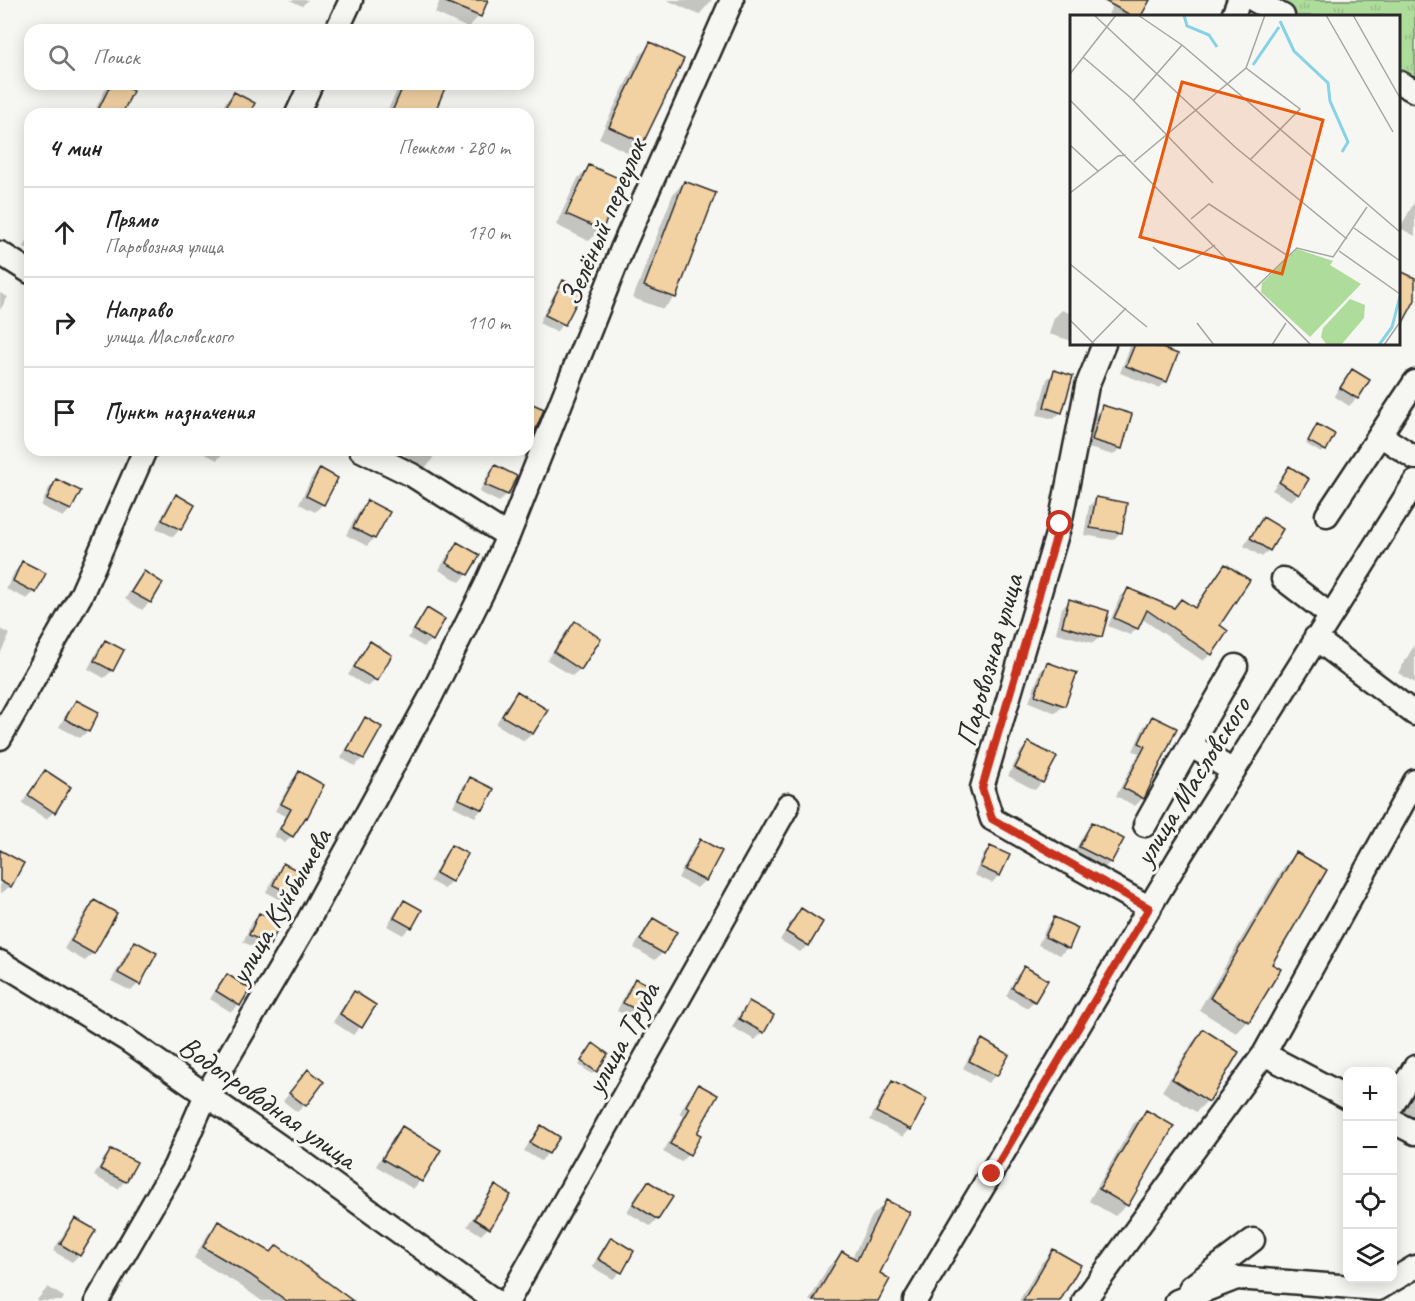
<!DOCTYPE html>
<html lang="ru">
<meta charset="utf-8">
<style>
:root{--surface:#fff;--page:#f2f2f2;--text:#222;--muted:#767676;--line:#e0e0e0}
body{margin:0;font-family:Caveat,sans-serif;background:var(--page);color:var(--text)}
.controls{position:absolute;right:18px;bottom:18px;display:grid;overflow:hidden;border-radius:12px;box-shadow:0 3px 15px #0003}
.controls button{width:54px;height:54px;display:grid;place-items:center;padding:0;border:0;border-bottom:2px solid var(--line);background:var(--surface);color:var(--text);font:30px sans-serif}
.stop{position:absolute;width:18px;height:18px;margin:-14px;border:4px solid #c8321e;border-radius:50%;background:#fff}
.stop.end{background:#c8321e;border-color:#fff;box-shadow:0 2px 6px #0008}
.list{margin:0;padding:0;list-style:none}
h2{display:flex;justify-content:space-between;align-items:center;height:78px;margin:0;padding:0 24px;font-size:26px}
h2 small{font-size:20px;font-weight:400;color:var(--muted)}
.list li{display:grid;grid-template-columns:39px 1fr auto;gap:18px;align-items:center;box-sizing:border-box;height:90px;padding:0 24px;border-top:2px solid var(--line)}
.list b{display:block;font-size:22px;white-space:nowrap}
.list p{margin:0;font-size:20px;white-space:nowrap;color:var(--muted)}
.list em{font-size:20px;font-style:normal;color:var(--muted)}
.icon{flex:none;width:33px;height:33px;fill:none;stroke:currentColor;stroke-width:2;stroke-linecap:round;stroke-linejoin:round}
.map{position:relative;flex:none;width:1415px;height:1301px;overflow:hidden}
.search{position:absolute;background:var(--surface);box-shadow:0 3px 15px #0003;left:24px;top:24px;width:510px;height:66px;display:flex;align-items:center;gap:15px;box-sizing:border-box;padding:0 21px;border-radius:18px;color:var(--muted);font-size:22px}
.panel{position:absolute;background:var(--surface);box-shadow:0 3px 15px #0003;left:24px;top:108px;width:510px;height:348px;border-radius:18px}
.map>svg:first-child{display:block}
.park{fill:url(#park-tufts);stroke:#6c8463;stroke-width:1.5}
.shadow{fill:#0003}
.building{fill:#f2d1a3;stroke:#2b2b2b;stroke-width:1.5}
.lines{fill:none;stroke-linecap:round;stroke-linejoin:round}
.minor-casing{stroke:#2b2b2b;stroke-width:27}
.minor{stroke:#f6f6f2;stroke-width:22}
.route{stroke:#c8321e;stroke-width:8}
.labels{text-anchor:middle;stroke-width:6;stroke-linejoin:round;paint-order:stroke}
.street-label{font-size:30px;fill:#2b2b2b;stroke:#f6f6f2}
.inset-river{fill:none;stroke:#86d2e6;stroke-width:3}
.inset-road{fill:none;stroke:#a5a5a2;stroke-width:1.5}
.view{fill:#e8590c;fill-opacity:0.15;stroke:#e8590c;stroke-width:3}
.inset-edge{fill:none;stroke:#2b2b2b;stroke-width:3}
</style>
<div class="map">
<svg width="1415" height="1301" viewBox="0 0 1415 1301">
<defs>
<pattern id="park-tufts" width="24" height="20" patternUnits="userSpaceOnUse" patternTransform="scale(1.5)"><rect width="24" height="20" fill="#aedc9b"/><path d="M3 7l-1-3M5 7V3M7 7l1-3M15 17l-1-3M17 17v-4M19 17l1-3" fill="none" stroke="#96bd86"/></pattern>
</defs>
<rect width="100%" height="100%" fill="#f6f6f2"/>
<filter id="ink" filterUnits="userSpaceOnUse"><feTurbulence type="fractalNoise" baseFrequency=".0167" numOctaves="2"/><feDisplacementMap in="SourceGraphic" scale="12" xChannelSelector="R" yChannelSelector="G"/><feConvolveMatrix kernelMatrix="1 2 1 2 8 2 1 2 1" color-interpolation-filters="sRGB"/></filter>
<g filter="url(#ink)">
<path class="park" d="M1267,0H1415V83L1399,74L1398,16H1296Z"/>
<path class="shadow" d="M290,0H308L302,6Z
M440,0H486L479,16L468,28L435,13Z
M667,0H712L699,15Z
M1116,0H1148L1139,16H1112L1108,14Z
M269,23L284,30H262Z
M651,44L641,142L630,154L599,138L639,56Z
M111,84H116L120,114H109L96,108L105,90Z
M400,84H431L432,114H386Z
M234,94L247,114H220L226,101Z
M590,167L601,229L589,241L556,225L578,178Z
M684,182L714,194L674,298L663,309L633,298L673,194Z
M1415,201V236L1400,228Z
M30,235V250L24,247Z
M563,282L581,291L563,324L556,332L539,323L556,290Z
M0,293L8,297L0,310Z
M1062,310L1072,314V341L1049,334L1054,318Z
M1133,344H1147L1176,355L1166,381L1159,388L1120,373L1130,347Z
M1352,371L1357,398L1349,406L1334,396L1345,378Z
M1055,372L1061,412L1054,419L1037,415L1047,379Z
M1103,407L1121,448L1113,455L1085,447L1095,414Z
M1314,429L1325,450L1321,453L1306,444Z
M197,450H226L217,460Z
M407,450H436L431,462L423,469L403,461Z
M495,467L515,476L506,495L499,502L479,492L488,474Z
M1289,468L1298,494L1291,501L1272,490Z
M320,470L323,504L315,512L299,504L312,477Z
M57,481L70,510L63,517L41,506L49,488Z
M176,496L180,529L173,537L156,528L169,503Z
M1097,498L1120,533L1113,540L1084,535L1089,506Z
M367,502L374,538L367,546L346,535L360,509Z
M1263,519L1269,550L1262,557L1244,546L1256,526Z
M457,544L467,574L460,582L439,570L450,551Z
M23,563L34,592L27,599L6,589L15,571Z
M1225,565L1218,626L1211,654L1203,661L1141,618L1137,628L1130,635L1108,626L1120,597L1128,590L1173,609H1194L1218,573Z
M144,573L161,583L150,602L142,610L125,599L137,580Z
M1070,601L1101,636L1093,643L1056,633L1062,608Z
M427,610L431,640L424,647L408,638L420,618Z
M575,623L580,669L572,676L547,660L567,630Z
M0,629L10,634L0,654Z
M106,642L122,651L112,671L104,678L88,669L98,649Z
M370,643L375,680L368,687L348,675L363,651Z
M1415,644V683L1398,673Z
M1047,664L1063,705L1056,713L1029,702L1040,672Z
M518,693L546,711L532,734L524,741L496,724L510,700Z
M76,702L88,731L80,738L59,727L69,709Z
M1152,718L1143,798L1135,806L1116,796L1139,753L1133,751L1144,726Z
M365,719L380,727L363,758L355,766L341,758L358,727Z
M1028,744L1042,782L1035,790L1008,776L1021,751Z
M45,772L54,812L46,819L22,803L38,779Z
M299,773L292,836L285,843L274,836L286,816L275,811L292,780Z
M470,779L482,809L475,817L453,806L463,786Z
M1092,824L1110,862L1103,870L1073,854L1085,832Z
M700,841L705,880L697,888L678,878L693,848Z
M451,847V881L444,889L430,881L444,855Z
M990,848L999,875L992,883L974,875L983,855Z
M0,852L9,886L2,893L0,892Z
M1296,854L1270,964L1279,970L1247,1021L1236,1033L1199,1010L1285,865Z
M283,865L292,894L285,902L266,892L276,873Z
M94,902L115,914L92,954L85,961L64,949L87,909Z
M404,902L420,911L410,927L403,935L387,926L397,909Z
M801,910L808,945L800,952L780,940L794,917Z
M260,915L269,944L262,951L243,942L252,922Z
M1054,919L1067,948L1060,955L1038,945L1047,926Z
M653,920L662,953L655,960L634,948L646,927Z
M135,943L138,984L131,991L111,981L128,950Z
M1025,968L1034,1001L1027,1008L1006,996L1017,975Z
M227,976L239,1005L231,1012L210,999L219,984Z
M635,980L640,1011L632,1018L617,1011L628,988Z
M355,993L374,1006L360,1027L353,1035L333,1022L347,1000Z
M749,1003L772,1016L763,1032L755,1040L732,1027L742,1010Z
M1203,1031L1207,1101L1196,1112L1162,1091L1192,1043Z
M982,1041L996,1075L988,1083L963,1068L974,1048Z
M590,1049L595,1071L592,1074L579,1065Z
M308,1071L305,1105L297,1112L283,1101Z
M892,1083L910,1129L903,1137L870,1120L885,1090Z
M698,1086L695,1133L699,1135L688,1154L681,1162L663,1152L684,1116L679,1114L691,1093Z
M1415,1092V1134L1396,1123Z
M1146,1112L1127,1205L1115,1216L1089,1201L1134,1123Z
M541,1127L548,1153L541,1161L524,1151L534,1135Z
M402,1128L439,1151L420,1181L413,1189L376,1166L394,1136Z
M111,1151L125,1181L118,1189L94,1176L104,1158Z
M648,1183L657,1219L650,1226L627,1212L640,1190Z
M495,1186L488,1228L481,1235L467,1226L488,1194Z
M886,1202L876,1301H809L828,1267L842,1253L852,1258L872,1216Z
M75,1220L79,1255L72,1262L53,1251L68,1227Z
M218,1223L351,1301H262L238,1284L194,1258L208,1234Z
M611,1239L620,1272L613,1279L592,1267L604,1246Z
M1053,1251L1058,1301H1019L1042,1262Z
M48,1287L64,1297L62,1301H36Z"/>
<path class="building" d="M441,0H488L481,17Z
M1103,0H1150L1141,16H1132Z
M650,42L684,59L643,143L609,127Z
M111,84H120L133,91L122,114H96Z
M404,84H435L445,88L434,114H391Z
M234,92L255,103L249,114H222Z
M589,165L625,181L602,230L566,214Z
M684,181L716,193L676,298L644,286Z
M1398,270L1415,278V300L1398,332Z
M563,280L583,290L565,325L545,315Z
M1135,344H1151L1178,354L1167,382L1126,366Z
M1352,369L1370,380L1358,399L1340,388Z
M1054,370L1073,376L1062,413L1044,407Z
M528,402L544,409L528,449Z
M1102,405L1132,414L1122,449L1092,440Z
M1317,424L1335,434L1326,451L1308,441Z
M495,465L517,476L508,495L485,485Z
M1289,466L1309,479L1299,495L1279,482Z
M320,468L338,478L324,505L306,496Z
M56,479L81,491L71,510L47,499Z
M176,494L195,505L181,530L162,520Z
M1096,497L1127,503L1122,533L1090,528Z
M367,500L390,512L375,539L353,528Z
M1263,517L1283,529L1270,551L1250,538Z
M457,542L480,555L468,575L446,563Z
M22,561L46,573L36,593L13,581Z
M1225,564L1250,580L1220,625L1228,631L1212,655L1147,610L1138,629L1114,618L1128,588L1174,608L1181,599L1195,608Z
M144,571L163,583L151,603L131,592Z
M1069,599L1109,611L1102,637L1062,626Z
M427,608L445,619L433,641L414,630Z
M575,621L601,639L581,670L554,652Z
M105,640L124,650L113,671L94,661Z
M370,641L392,655L377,681L354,667Z
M1047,662L1077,673L1065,706L1035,695Z
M517,691L548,710L533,734L502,716Z
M76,700L99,712L89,732L65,719Z
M1152,716L1177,728L1144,799L1123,788L1145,746L1139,743Z
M365,717L382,727L364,759L347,750Z
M1028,742L1057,757L1043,783L1015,768Z
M45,770L71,787L55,813L28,795Z
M299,771L324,785L307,818L306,817L293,837L280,829L291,809L281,804Z
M470,777L494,789L483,810L459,799Z
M1092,822L1124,839L1111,863L1079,847Z
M700,839L722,851L706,881L684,870Z
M451,845L468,854L452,882L436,873Z
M990,846L1010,855L1000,876L980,867Z
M0,850L24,863L11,887L0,881Z
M1296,852L1327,870L1272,964L1281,969L1249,1022L1210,998Z
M283,863L304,874L293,895L273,885Z
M94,900L117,913L94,954L71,941Z
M404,900L422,910L412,928L394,918Z
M801,908L823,922L809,946L786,932Z
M259,913L281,923L270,945L249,935Z
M1054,917L1078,928L1069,949L1045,937Z
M653,918L677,932L664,954L640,940Z
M135,941L157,953L140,985L118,973Z
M1024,966L1048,980L1035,1002L1012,988Z
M227,974L250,989L240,1006L216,991Z
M635,978L653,987L641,1012L623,1003Z
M354,991L376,1005L362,1028L340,1014Z
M749,1001L774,1015L764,1033L739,1019Z
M1203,1029L1239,1052L1209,1102L1172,1079Z
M982,1039L1009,1055L997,1076L969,1061Z
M593,1043L608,1054L597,1072L581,1061Z
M308,1069L324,1082L306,1106L289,1093Z
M892,1081L927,1099L911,1130L876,1112Z
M698,1084L718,1095L697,1133L701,1135L690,1155L670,1144L690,1108L686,1106Z
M1146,1110L1174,1126L1128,1206L1099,1189Z
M541,1125L560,1137L549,1154L530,1143Z
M402,1126L441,1150L422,1182L382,1159Z
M111,1149L137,1162L126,1182L100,1169Z
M648,1181L673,1197L658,1220L633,1204Z
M495,1185L511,1195L490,1229L474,1219Z
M886,1200L910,1212L880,1273L890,1279L878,1301H813L842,1251L857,1260Z
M75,1218L96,1230L80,1256L60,1244Z
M218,1221L271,1252L277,1245L353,1301H287L249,1274L203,1247Z
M611,1237L634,1251L622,1273L598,1259Z
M1053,1249L1081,1265L1060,1301H1023Z"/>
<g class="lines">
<g class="minor-casing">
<path id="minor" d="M1254,0L1283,16
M1233,16L1239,0
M337,30L351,0
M1398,82L1415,91
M297,114L311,84
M0,253L30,272
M1104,344L1087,386L1060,524L982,788L992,819L1150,908
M1380,435L1415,458
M361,450L412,475L508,536
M1327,515L1415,382
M1283,579L1330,615
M1315,638L1415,714
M0,738L82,593L145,450
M1233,771L1190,745L1236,666
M1145,825L1190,745
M0,962L127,1040L291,1154L495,1301
M1348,1098L1264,1054L1415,781
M1392,1106L1415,1067
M1392,1121L1415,1133
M1191,1287L1253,1240
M97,1301L175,1166L206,1095L308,921L430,698L485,587L508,536L622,249L732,0
M508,1301L788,805
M915,1301L1180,856L1415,482
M1084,1301L1264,1054
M1177,1301L1237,1278L1378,1289L1415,1267"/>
</g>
<use href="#minor" class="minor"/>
</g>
</g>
<g class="lines" filter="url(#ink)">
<path class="route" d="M992,1174L1149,908L992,819L982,788L1060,524"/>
</g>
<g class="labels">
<g class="street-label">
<text transform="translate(603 222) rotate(-67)" y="10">Зелёный переулок</text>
<text transform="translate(989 660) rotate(-74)" y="10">Паровозная улица</text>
<text transform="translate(1192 781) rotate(-58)" y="10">улица Масловского</text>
<text transform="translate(280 906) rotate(-60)" y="10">улица Куйбышева</text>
<text transform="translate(622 1038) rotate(-61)" y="10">улица Труда</text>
<text transform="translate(268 1102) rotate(35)" y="10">Водопроводная улица</text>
</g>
</g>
<g transform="translate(1070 15)">
<rect width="330" height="330" fill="#f6f6f2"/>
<path d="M280,284L295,290L294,303L271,330H257L251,322L253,313Z" fill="#aedc9b"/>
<path d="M227,234L263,246L260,250L291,269L240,322L191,277L192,268Z" fill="#aedc9b"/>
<path class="inset-river" d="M114,0L117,11L139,20L147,32M210,6L224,36L258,68L260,86L278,127L272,137M183,50L209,12M309,330L322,312L330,281"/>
<path class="inset-road" d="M24,0L165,132L277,224M68,0L112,30L330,217M256,0L323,117M283,0L330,83M13,42L61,83L143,168M176,53L230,94L180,145M0,59L46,0M0,85L241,330M63,86L112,30M0,130L28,156M64,147L176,53L195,0M0,178L48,141L56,140M121,204L139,189L218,241M284,213L330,246M83,232L109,254L145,230M269,236L330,279M0,249L77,312M185,273L227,233L263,242L297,192M0,305L25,330M127,308L144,330M20,330L56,293M202,330L216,308M314,330L330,307"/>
<path class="view" d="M112,67L253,105L212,259L70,222Z"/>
<rect width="330" height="330" class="inset-edge"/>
</g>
</svg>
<div class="controls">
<button>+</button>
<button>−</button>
<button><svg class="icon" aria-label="locate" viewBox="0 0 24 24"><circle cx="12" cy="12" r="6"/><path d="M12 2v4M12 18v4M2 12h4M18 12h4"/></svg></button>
<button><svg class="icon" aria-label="layers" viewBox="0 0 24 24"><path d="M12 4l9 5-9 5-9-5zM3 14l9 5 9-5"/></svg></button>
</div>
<div class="stop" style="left:1060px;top:524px"></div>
<div class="stop end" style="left:992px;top:1174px"></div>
<div class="search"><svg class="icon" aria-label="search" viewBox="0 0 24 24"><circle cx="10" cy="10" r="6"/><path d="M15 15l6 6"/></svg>Поиск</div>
<section class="panel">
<h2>4 мин<small>Пешком · 280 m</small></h2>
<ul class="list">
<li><svg class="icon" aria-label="ahead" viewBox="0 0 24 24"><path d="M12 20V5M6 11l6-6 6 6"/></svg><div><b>Прямо</b><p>Паровозная улица</p></div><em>170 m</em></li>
<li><svg class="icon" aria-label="right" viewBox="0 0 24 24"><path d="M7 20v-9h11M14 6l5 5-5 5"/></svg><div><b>Направо</b><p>улица Масловского</p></div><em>110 m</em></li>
<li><svg class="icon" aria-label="arrive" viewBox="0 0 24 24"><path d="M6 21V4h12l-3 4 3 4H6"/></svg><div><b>Пункт назначения</b></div></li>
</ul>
</section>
</div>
